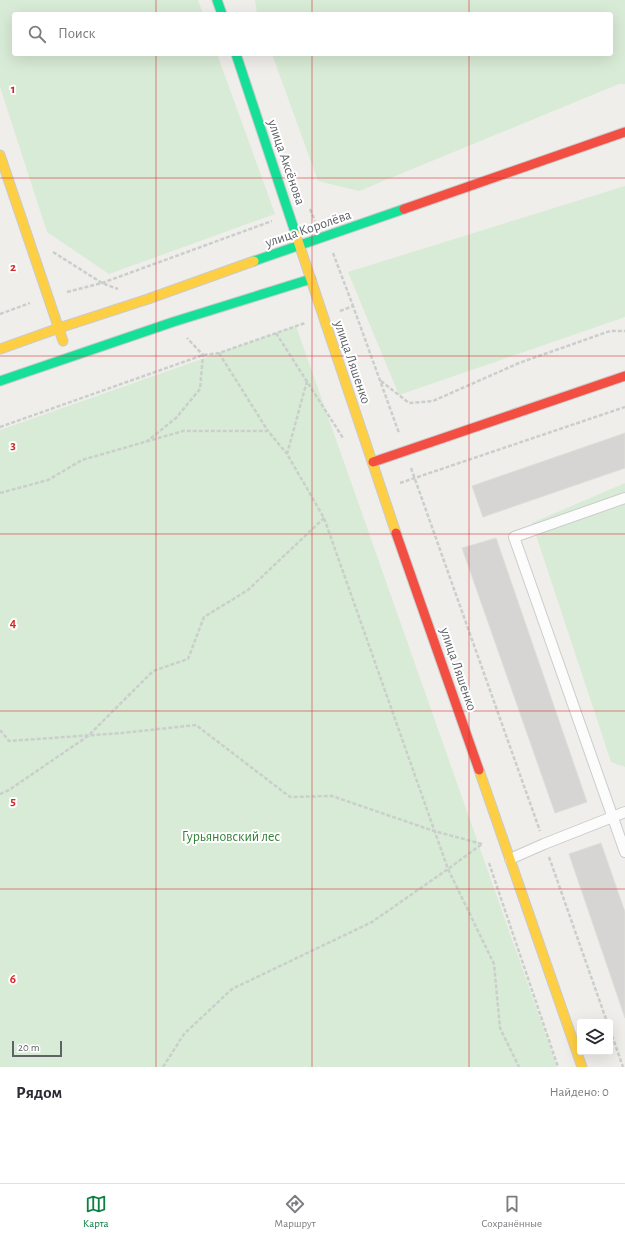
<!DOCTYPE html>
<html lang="ru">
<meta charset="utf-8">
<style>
:root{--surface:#fff;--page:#f7f7f7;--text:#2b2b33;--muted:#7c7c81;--line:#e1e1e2;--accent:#0b8043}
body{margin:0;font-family:"Alegreya Sans",sans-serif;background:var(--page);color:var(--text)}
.controls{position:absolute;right:12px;bottom:12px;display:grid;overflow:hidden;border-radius:4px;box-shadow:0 4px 16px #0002}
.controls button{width:36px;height:36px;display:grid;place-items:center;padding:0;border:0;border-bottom:1px solid var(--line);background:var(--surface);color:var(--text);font:20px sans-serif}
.scale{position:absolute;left:12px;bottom:10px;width:50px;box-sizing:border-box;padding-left:4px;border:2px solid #5f6368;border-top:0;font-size:11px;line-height:14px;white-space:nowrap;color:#5f6368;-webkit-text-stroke:3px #fff;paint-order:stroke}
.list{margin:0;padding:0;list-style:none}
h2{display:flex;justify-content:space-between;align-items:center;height:52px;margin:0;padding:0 16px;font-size:17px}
h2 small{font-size:13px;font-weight:400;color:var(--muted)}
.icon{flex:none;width:22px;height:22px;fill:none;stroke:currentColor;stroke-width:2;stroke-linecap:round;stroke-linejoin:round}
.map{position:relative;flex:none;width:625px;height:1067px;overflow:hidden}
.search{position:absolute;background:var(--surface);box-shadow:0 4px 16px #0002;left:12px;right:12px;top:12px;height:44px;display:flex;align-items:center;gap:10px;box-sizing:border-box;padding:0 14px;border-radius:4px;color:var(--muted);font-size:15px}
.sheet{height:116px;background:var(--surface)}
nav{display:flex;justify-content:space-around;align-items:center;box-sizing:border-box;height:56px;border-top:1px solid var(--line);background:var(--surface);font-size:11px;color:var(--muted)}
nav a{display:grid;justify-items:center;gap:2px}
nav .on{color:var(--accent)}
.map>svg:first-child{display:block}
.green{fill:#d8ebd6}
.building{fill:#d6d5d3;stroke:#deddd9}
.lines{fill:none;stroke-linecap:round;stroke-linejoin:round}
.lane-casing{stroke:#cbcccc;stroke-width:12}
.fast-casing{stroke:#cacacb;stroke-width:11}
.slow-casing{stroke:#cacacb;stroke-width:11}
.jam-casing{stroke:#cacacb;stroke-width:11}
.path{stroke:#cacfcc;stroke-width:2.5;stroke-dasharray:4 2;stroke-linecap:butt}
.lane{stroke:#fdfcfc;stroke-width:10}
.fast{stroke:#16e098;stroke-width:9}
.slow{stroke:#ffcf43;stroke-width:9}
.jam{stroke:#f24e42;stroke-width:9}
.grid{fill:none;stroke:#d62828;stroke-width:1;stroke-opacity:0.55}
.labels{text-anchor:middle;stroke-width:4;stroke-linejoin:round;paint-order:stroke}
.street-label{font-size:14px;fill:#5f6368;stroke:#fff}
.park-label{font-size:14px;fill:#348238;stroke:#fff}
.grid-label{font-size:13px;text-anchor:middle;font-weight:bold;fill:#d62828;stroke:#fff;stroke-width:4;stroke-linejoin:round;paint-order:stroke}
</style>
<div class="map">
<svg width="625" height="1067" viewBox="0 0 625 1067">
<rect width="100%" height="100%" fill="#efeeea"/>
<path class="green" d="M0,0H198L203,14H14V54H217L275,214L109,274L47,232L0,87Z
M255,0H625V84H619L359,191L318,181L272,54H611V14H257Z
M625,186V317L399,395L348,272Z
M296,326L557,1067H0V430Z
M625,483V767L611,762L532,523Z"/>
<path class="building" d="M625,433V468L483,517L472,486Z
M496,538L587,802L555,813L462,548Z
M601,843L625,912V1018L569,854Z"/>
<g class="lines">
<g class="lane-casing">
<path id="lane" d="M625,498L514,537L625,852
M510,859L544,844L625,812"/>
</g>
<g class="fast-casing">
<path id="fast" d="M217,0L222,14
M236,54L296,235
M254,261L404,209
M0,381L173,322L311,279"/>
</g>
<g class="slow-casing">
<path id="slow" d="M0,155L63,341
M296,235L396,533
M0,349L59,328L148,299L254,261
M479,770L582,1067"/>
</g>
<g class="jam-casing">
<path id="jam" d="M404,209L625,132
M373,462L625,376
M396,533L479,770"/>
</g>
<path class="path" d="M310,209L315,221
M53,252L102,283L118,289
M333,253L353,306
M67,292L102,283L272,221
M340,311L353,306L399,433
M0,314L30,303
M276,333L343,438
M219,353L268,431
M307,381L287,454L324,518L448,869L494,964L500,1028L519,1067
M381,381L409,403L433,401L519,363L610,331H625
M0,427L203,355L219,353L305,323
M146,442L176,418L200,389L203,355L187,338
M411,468L540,831
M400,483L625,407
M0,493L48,480L82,460L183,431H268L287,454
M0,730L9,741L122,733L196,725L290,797L332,796L434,831L482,844
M0,794L9,790L88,736L153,671L188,659L204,617L248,590L324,518
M549,857L607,1022
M489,863L558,1067
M610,1030L623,1067
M163,1067L184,1034L232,989L372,922L448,869L482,844"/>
<use href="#lane" class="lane"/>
<use href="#fast" class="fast"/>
<use href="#slow" class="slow"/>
<use href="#jam" class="jam"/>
</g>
<path class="grid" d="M156,0V14M312,0V14M469,0V14M156,54V1067M312,54V1067M469,54V1067M0,178H625M0,356H625M0,534H625M0,711H625M0,889H625"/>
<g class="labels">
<g class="street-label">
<text transform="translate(287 162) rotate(71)" y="5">улица Аксёнова</text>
<text transform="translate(308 228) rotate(-19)" y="5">улица Королёва</text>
<text transform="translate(353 362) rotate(71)" y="5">улица Ляшенко</text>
<text transform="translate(459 669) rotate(71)" y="5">улица Ляшенко</text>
</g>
<g class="park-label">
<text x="231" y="841">Гурьяновский лес</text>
</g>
</g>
<g class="grid-label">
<text x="13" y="93">1</text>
<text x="13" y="271">2</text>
<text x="13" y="449">3</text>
<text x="13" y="627">4</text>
<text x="13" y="805">5</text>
<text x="13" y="983">6</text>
</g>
</svg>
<div class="controls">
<button><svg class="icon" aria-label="layers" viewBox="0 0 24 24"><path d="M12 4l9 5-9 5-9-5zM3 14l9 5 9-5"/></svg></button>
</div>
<div class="scale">20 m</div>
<div class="search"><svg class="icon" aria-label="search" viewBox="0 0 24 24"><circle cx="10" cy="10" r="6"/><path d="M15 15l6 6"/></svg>Поиск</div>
</div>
<section class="sheet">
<h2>Рядом<small>Найдено: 0</small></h2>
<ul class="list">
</ul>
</section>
<nav>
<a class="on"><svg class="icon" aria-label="map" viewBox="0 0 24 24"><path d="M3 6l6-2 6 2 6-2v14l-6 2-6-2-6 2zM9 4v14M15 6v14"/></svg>Карта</a>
<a><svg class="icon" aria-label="directions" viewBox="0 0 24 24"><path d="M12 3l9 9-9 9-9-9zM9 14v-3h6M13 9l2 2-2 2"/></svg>Маршрут</a>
<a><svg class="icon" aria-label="saved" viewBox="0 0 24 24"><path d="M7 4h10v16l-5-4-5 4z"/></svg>Сохранённые</a>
</nav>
